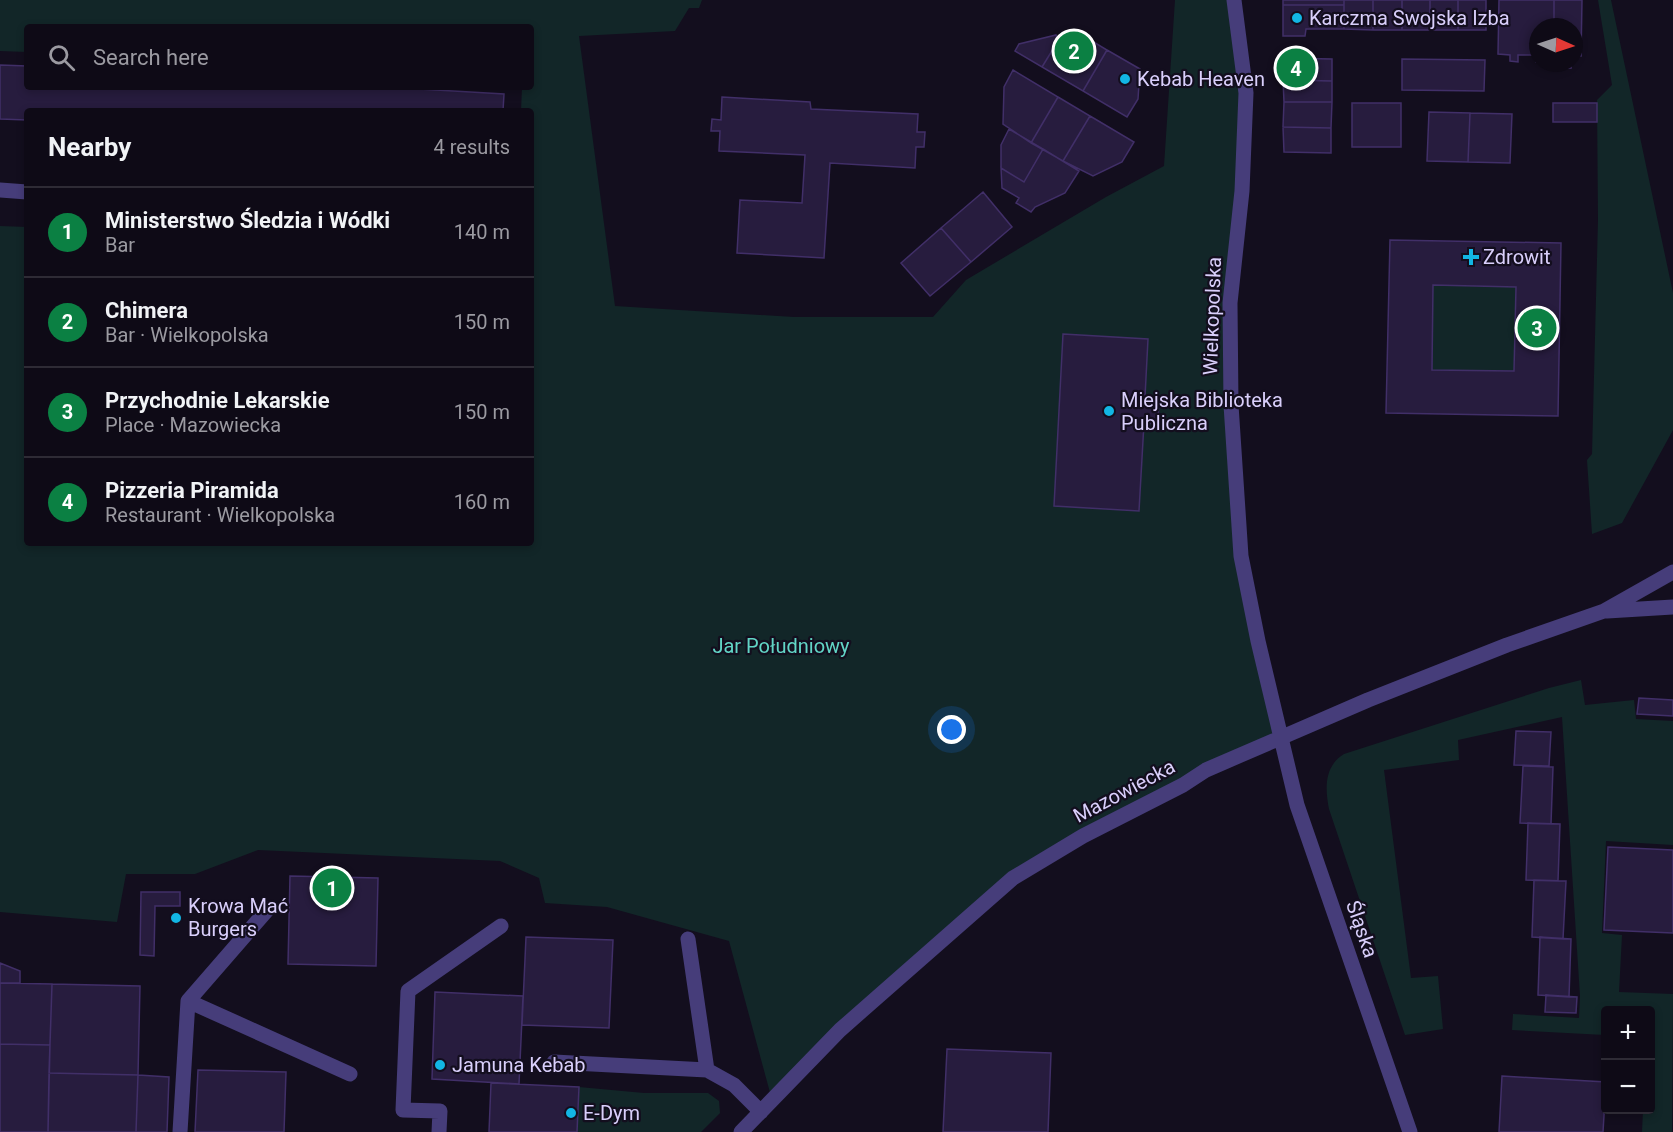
<!DOCTYPE html>
<meta charset="utf-8">
<style>
:root{--surface:#0e0a16;--page:#1c1823;--text:#f1f3f6;--muted:#9b9aa1;--line:#2e2b35;--accent:#0b8043}
body{margin:0;font-family:Roboto,sans-serif;background:var(--page);color:var(--text)}
.controls{position:absolute;right:18px;bottom:18px;display:grid;overflow:hidden;border-radius:6px;box-shadow:0 3px 9px #0003}
.controls button{width:54px;height:54px;display:grid;place-items:center;padding:0;border:0;border-bottom:2px solid var(--line);background:var(--surface);color:var(--text);font:30px sans-serif}
.compass{position:absolute;left:1529px;top:18px;width:54px;height:54px;border-radius:50%;background:var(--surface);box-shadow:0 3px 9px #0003;rotate:93deg}
.you{position:absolute;left:952px;top:730px;width:21px;height:21px;margin:-15px;border:4px solid #fff;border-radius:50%;background:#1a73e8;box-shadow:0 0 0 9px #1a73e833}
.badge{display:grid;place-items:center;width:39px;height:39px;border-radius:50%;background:var(--accent);color:#fff;font-size:20px;font-weight:700}
.pin{position:absolute;translate:-50% -50%;border:3px solid #fff;box-shadow:0 2px 6px #0006}
.list{margin:0;padding:0;list-style:none}
h2{display:flex;justify-content:space-between;align-items:center;height:78px;margin:0;padding:0 24px;font-size:26px}
h2 small{font-size:20px;font-weight:400;color:var(--muted)}
.list li{display:grid;grid-template-columns:39px 1fr auto;gap:18px;align-items:center;box-sizing:border-box;height:90px;padding:0 24px;border-top:2px solid var(--line)}
.list b{display:block;font-size:22px;white-space:nowrap}
.list p{margin:0;font-size:20px;white-space:nowrap;color:var(--muted)}
.list em{font-size:20px;font-style:normal;color:var(--muted)}
.icon{flex:none;width:33px;height:33px;fill:none;stroke:currentColor;stroke-width:2;stroke-linecap:round;stroke-linejoin:round}
.map{position:relative;flex:none;width:1673px;height:1132px;overflow:hidden}
.search{position:absolute;background:var(--surface);box-shadow:0 3px 9px #0003;left:24px;top:24px;width:510px;height:66px;display:flex;align-items:center;gap:15px;box-sizing:border-box;padding:0 21px;border-radius:6px;color:var(--muted);font-size:22px}
.panel{position:absolute;background:var(--surface);box-shadow:0 3px 9px #0003;left:24px;top:108px;width:510px;height:438px;border-radius:6px}
.map>svg:first-child{display:block}
.green{fill:#122628}
.building{fill:#271c3e;stroke:#412f68;stroke-width:1.5;fill-rule:evenodd}
.lines{fill:none;stroke-linecap:round;stroke-linejoin:round}
.minor{stroke:#463d7a;stroke-width:15}
.poi-dot{fill:#12b6e4;stroke:#130e1e;stroke-width:2}
.labels{text-anchor:middle;stroke-width:4.5;stroke-linejoin:round;paint-order:stroke}
.poi-label{font-size:20px;fill:#d9cffb;stroke:#130e1e;text-anchor:start}
.street-label{font-size:20px;fill:#d9cffb;stroke:#130e1e}
.park-label{font-size:20px;fill:#62d5c6;stroke:#130e1e}
</style>
<div class="map">
<svg width="1673" height="1132" viewBox="0 0 1673 1132">
<rect width="100%" height="100%" fill="#130e1e"/>
<path class="green" d="M0,0H702L699,8H689L675,31L579,36L615,306L794,317H933L966,280L1106,197L1164,166L1175,0H1234L1246,93L1230,303L1241,556L1280,739L1013,878L772,1100L729,941L607,907L545,903L539,878L500,861L258,850L195,874H126L117,922L0,912V226L27,227V543H531V272H533L534,208L531,204V111H521L522,87H531V27H27V52L0,51Z
M1598,0H1611L1673,293V430L1622,523L1592,534L1587,460L1592,454L1598,220L1597,100L1612,85Z
M1433,285L1516,287L1514,371L1432,370Z
M1581,680L1585,705L1634,700L1636,719L1673,721V845L1606,841L1602,933L1622,935L1619,992L1673,994L1672,1132H1642L1643,1110H1650V1010H1606L1605,1035L1512,1030L1513,1014L1579,1018L1580,996L1562,717L1458,740L1459,760L1384,770L1411,978L1438,976L1443,1029L1405,1035L1329,809C1325,789 1324,766 1344,754L1549,688Z
M579,1087L644,1093H708L719,1101L720,1113L701,1132H577Z"/>
<path class="building" d="M1283,0H1344V5H1283Z
M1344,0H1373V30L1344,29Z
M1373,0H1402V30H1373Z
M1402,0H1430V30H1402Z
M1430,0H1458V30H1430Z
M1458,0H1486V30H1458Z
M1499,0H1554V27H1538V62H1536V55H1518V62L1510,61V55L1498,54Z
M1554,0H1582L1581,56H1574V27H1554Z
M1283,5H1344V29H1306L1305,36H1283Z
M1056,35L1058,41L1042,67L1015,51L1019,44Z
M1082,35L1107,50L1083,91L1042,67L1058,41Z
M1107,50L1140,69L1138,99L1127,117L1083,91Z
M1283,58L1332,59V81L1283,80Z
M1402,59L1485,60L1484,91L1402,90Z
M1553,63H1571V68L1554,69Z
M0,65L27,66V87H385L504,94L503,111H27V120L0,119Z
M1013,70L1058,97L1031,143L1003,124L1004,87Z
M1283,80L1332,81V102H1284Z
M722,97L810,102L811,109L918,114L917,132H925L924,147H916L915,168L830,163L824,258L737,253L740,200L802,203L805,155L719,151L720,131H711L712,119L721,120Z
M1058,97L1090,116L1063,161L1031,143Z
M1284,102H1332L1331,128L1283,127Z
M1352,103H1401V147H1352Z
M1553,103H1597V122H1553Z
M1429,112L1470,113L1468,162L1427,161Z
M1470,113L1512,114L1510,163L1468,162Z
M1090,116L1134,142L1122,162L1093,176L1063,161Z
M1283,127L1331,128V153L1284,152Z
M1009,129L1043,149L1024,182L1001,168V145Z
M1043,149L1079,171L1065,193L1035,207L1031,212L1016,203L1019,198L1002,188L1001,168L1024,182Z
M983,192L1012,227L971,262L941,228Z
M941,228L971,262L930,296L901,263Z
M1390,240L1561,243L1558,416L1386,413ZM1433,285L1516,287L1514,371L1432,370Z
M1063,334L1148,339L1145,397L1159,398L1158,424L1144,423L1139,511L1054,506Z
M1639,698L1673,700V716L1637,714Z
M1516,731L1551,732L1549,766L1514,765Z
M1523,766L1553,767L1551,824L1520,823Z
M1528,823L1560,824L1558,881L1526,880Z
M1608,847L1673,850V933L1604,930Z
M290,876L378,878L376,966L288,964Z
M1534,880L1566,881L1563,939L1532,937Z
M141,892H180V906H155L154,956L140,955Z
M526,937L613,940L609,1028L522,1025Z
M1540,937L1571,939L1569,997L1538,995Z
M0,963L20,971V983H0Z
M0,983L52,984L50,1045L0,1044Z
M52,984L140,986L138,1075L49,1073Z
M435,992L523,996L519,1084L432,1079Z
M1546,995L1577,997L1576,1013L1545,1012Z
M0,1044L50,1045L48,1132H0Z
M947,1049L1051,1053L1048,1132H943Z
M198,1070L286,1072L284,1132H195Z
M49,1073L138,1075L136,1132H48Z
M138,1075L169,1077L167,1132H136Z
M1502,1076L1606,1082L1603,1132H1499Z
M491,1083L579,1087L577,1132H489Z"/>
<g class="lines">
<path class="minor" d="M1234,0L1246,93L1242,191L1230,303L1231,405L1241,556L1258,641L1297,805L1410,1132
M0,190L27,192
M1607,611L1673,607
M688,939L707,1070
M188,1001L350,1074
M554,1062L707,1070L734,1085L761,1112
M180,1132L188,1001L268,909
M439,1132L440,1111L403,1110L408,991L501,926
M741,1132L840,1030L1013,878L1083,836L1183,785L1206,770L1368,700L1507,645L1604,611L1673,572"/>
</g>
<g class="poi-dot">
<circle cx="1297" cy="18" r="6"/>
<circle cx="1125" cy="79" r="6"/>
<path d="M1468 248h6v6h6v6h-6v6h-6v-6h-6v-6h6z"/>
<circle cx="1109" cy="411" r="6"/>
<circle cx="176" cy="918" r="6"/>
<circle cx="440" cy="1065" r="6"/>
<circle cx="571" cy="1113" r="6"/>
</g>
<g class="labels">
<g class="poi-label">
<text x="1309" y="25">Karczma Swojska Izba</text>
<text x="1137" y="86">Kebab Heaven</text>
<text x="1483" y="264">Zdrowit</text>
<text x="1121" y="407">Miejska Biblioteka<tspan x="1121" dy="23">Publiczna</tspan></text>
<text x="188" y="913">Krowa Mać<tspan x="188" dy="23">Burgers</tspan></text>
<text x="452" y="1072">Jamuna Kebab</text>
<text x="583" y="1120">E-Dym</text>
</g>
<g class="street-label">
<text transform="translate(1212 316) rotate(-88)" y="7">Wielkopolska</text>
<text transform="translate(1124 791) rotate(-28)" y="7">Mazowiecka</text>
<text transform="translate(1362 929) rotate(71)" y="7">Śląska</text>
</g>
<g class="park-label">
<text x="781" y="653">Jar Południowy</text>
</g>
</g>
</svg>
<div class="controls">
<button>+</button>
<button>−</button>
</div>
<svg class="compass" viewBox="-18 -18 36 36"><path d="M0-13l5 13h-10z" fill="#e53935"/><path d="M0 13l5-13h-10z" fill="#9b9aa1"/></svg>
<div class="you"></div>
<div class="pin badge" style="left:332px;top:888px">1</div>
<div class="pin badge" style="left:1074px;top:51px">2</div>
<div class="pin badge" style="left:1537px;top:328px">3</div>
<div class="pin badge" style="left:1296px;top:68px">4</div>
<div class="search"><svg class="icon" aria-label="search" viewBox="0 0 24 24"><circle cx="10" cy="10" r="6"/><path d="M15 15l6 6"/></svg>Search here</div>
<section class="panel">
<h2>Nearby<small>4 results</small></h2>
<ul class="list">
<li><span class="badge">1</span><div><b>Ministerstwo Śledzia i Wódki</b><p>Bar</p></div><em>140 m</em></li>
<li><span class="badge">2</span><div><b>Chimera</b><p>Bar · Wielkopolska</p></div><em>150 m</em></li>
<li><span class="badge">3</span><div><b>Przychodnie Lekarskie</b><p>Place · Mazowiecka</p></div><em>150 m</em></li>
<li><span class="badge">4</span><div><b>Pizzeria Piramida</b><p>Restaurant · Wielkopolska</p></div><em>160 m</em></li>
</ul>
</section>
</div>
